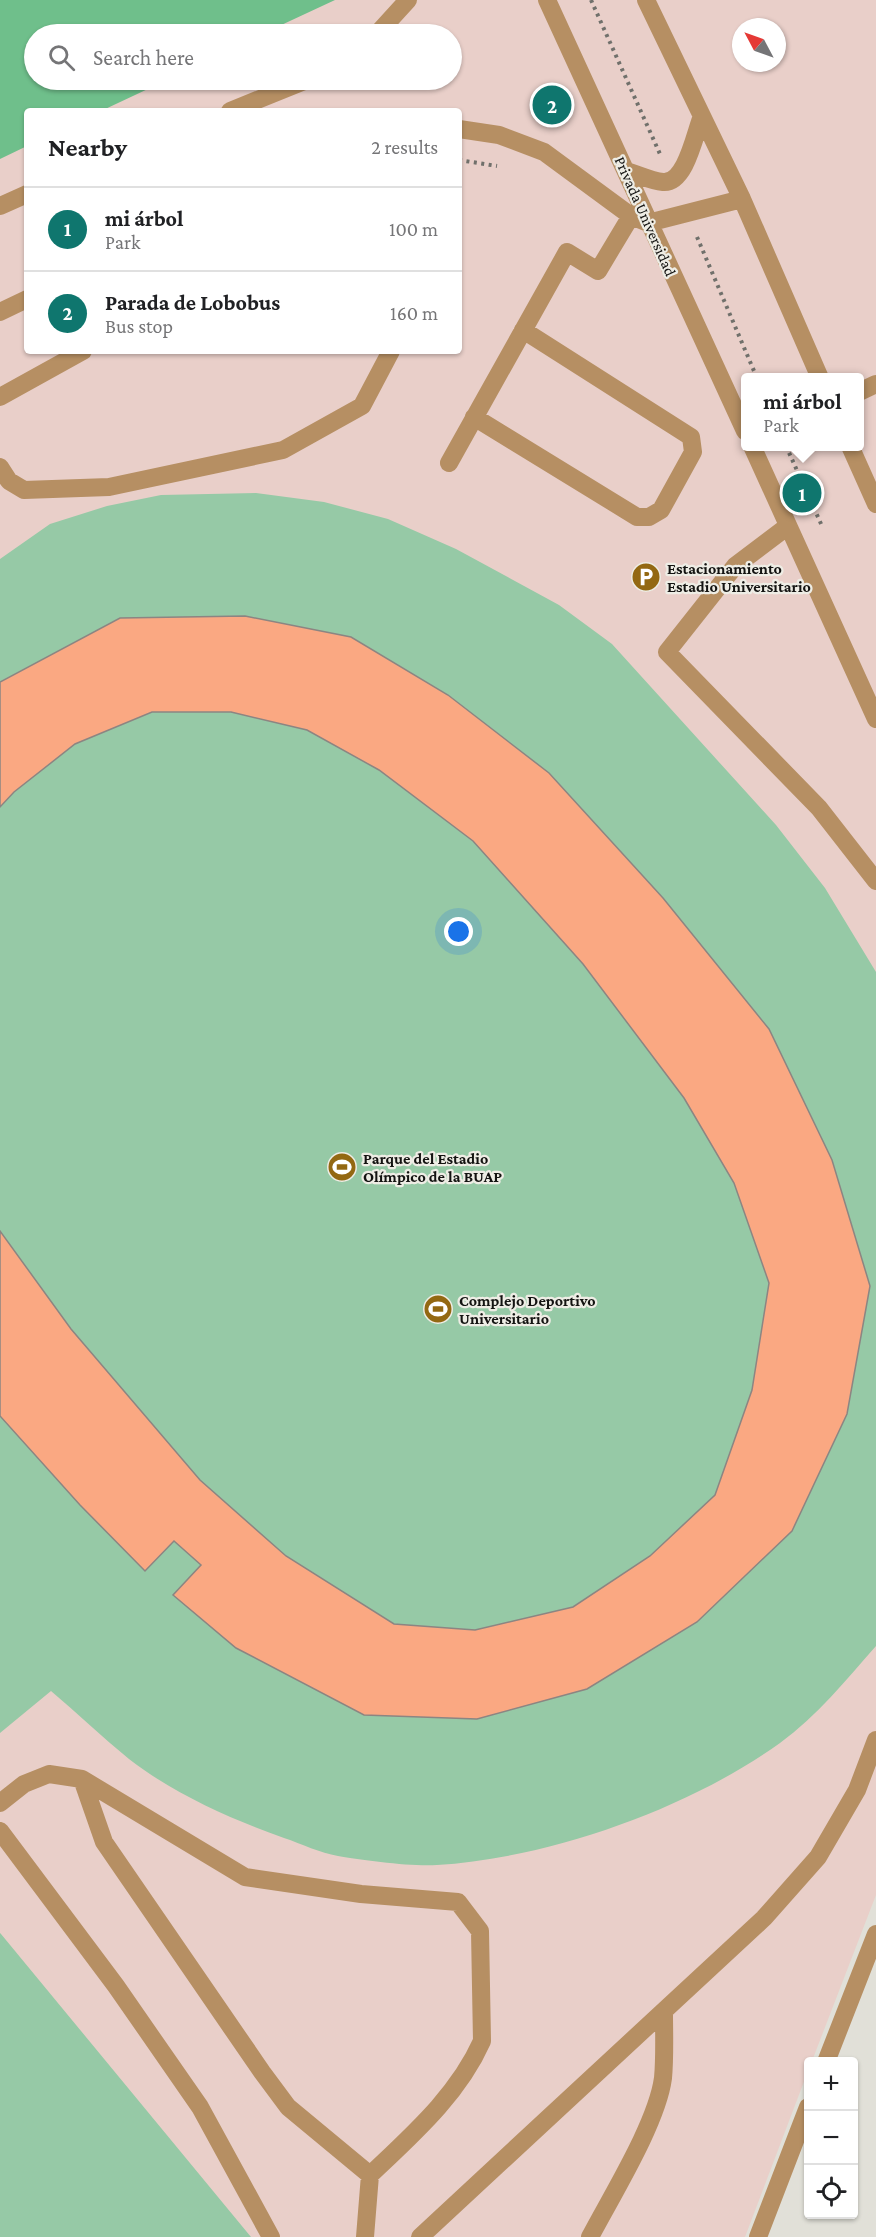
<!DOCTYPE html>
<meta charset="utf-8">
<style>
:root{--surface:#fff;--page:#f6f6f6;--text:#202124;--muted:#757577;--line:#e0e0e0;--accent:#0f766e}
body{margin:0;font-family:"Crimson Pro",serif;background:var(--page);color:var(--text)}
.controls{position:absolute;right:18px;bottom:18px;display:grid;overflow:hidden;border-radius:6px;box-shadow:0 2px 4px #0004}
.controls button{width:54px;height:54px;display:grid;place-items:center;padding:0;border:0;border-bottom:2px solid var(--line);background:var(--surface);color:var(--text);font:30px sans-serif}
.compass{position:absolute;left:732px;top:18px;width:54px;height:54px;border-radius:50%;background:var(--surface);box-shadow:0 2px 4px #0004;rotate:311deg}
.you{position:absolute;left:459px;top:932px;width:21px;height:21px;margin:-15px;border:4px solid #fff;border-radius:50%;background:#1a73e8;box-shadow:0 0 0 9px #1a73e833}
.badge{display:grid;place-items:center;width:39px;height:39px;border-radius:50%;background:var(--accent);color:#fff;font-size:20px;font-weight:700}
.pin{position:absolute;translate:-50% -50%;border:3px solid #fff;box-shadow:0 2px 6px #0006}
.popup{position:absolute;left:741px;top:373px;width:123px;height:78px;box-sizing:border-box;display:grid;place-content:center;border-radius:6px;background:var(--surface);filter:drop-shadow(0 2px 4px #0005);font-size:20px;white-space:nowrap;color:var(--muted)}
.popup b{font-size:22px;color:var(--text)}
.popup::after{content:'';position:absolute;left:50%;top:100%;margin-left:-12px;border:12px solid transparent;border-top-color:var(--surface)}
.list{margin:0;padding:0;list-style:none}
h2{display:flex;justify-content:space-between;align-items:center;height:78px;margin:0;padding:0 24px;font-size:26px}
h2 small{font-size:20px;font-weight:400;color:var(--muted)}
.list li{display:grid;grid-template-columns:39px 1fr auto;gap:18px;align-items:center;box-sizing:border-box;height:84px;padding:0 24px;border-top:2px solid var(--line)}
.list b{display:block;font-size:22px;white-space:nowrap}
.list p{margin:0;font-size:20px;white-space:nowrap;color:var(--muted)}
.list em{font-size:20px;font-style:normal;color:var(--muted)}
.icon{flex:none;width:33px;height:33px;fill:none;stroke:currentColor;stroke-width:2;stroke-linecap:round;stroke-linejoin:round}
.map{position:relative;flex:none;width:876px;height:2237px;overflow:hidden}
.search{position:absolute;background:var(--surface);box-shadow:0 2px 4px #0004;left:24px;top:24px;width:438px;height:66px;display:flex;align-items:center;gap:15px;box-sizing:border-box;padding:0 21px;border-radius:33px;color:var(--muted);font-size:22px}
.panel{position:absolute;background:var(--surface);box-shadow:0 2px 4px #0004;left:24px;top:108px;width:438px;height:246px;border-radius:6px}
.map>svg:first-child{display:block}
.education{fill:#e9cfc9;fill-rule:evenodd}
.green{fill:#96c9a6}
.forest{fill:#6fbf8b}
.building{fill:#faa882;stroke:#8c8582;stroke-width:1.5}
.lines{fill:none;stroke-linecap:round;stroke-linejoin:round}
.path{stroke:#70706b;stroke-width:4;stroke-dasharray:3 4.5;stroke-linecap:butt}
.minor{stroke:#b68f63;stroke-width:18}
.labels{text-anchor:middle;stroke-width:4.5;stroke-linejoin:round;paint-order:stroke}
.street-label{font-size:16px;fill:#131311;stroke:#eeede5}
.poi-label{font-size:16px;font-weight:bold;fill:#131311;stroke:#eeede5;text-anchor:start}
</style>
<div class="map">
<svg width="876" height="2237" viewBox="0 0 876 2237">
<rect width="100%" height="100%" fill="#e1e0d8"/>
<path class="education" d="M0,0H876V1895L812,2061L808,2062V2071L745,2237H0ZM741,27H777V63H741ZM34,34H452V80H34ZM27,111H459V351H27ZM745,378H859V446H745Z"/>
<path class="green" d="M256,493L324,502L388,519L456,549L559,605L612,644L776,825L825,888L876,972V1646C846,1680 817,1716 780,1743C688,1809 550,1858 437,1865C413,1867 362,1860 338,1856C320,1853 302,1844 284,1838C231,1819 174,1794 129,1759C102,1737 77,1713 51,1691L0,1733V559L50,524L107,506L161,495Z
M0,1933L1,1934L251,2237H0Z"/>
<path class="forest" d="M0,0H335L262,34H34V80H167L101,111H27V146L0,159Z"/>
<path class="building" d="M245,616L351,637L448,695L549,773L663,898L769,1029L832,1160L870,1286L847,1414L792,1531L697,1622L587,1689L477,1719L364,1715L236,1648L173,1595L201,1565L174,1541L145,1571L80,1505L0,1416V1231L71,1329L200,1480L286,1556L394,1624L475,1630L573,1607L650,1556L715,1495L752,1390L769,1283L734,1183L684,1098L583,964L473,841L379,770L307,730L231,712H152L75,744L14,792L0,807V682L120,618Z"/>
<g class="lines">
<path class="path" d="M591,0L660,154
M459,160L497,166
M697,237L757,378
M786,446L822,526"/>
<path class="minor" d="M547,0L745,431
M646,0L742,199L820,378
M377,34L408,0
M230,111L307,80
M459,129L499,135L544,152L631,216L648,223L742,199
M626,171C637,174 651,181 663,182C686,184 695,133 702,116
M0,206L27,194
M0,312L27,299
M859,392L876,384
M0,397L83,351
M474,417L637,517H649L661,510L693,452L691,437L523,330
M752,446L876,719
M850,446L876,504
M449,463L567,252L598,271L631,216
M0,467L9,481L24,490L109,487L283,450L362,406L391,351
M788,526L735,566L667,652L819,808L876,881
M0,1803L24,1784L49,1774L82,1779
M0,1831L116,1986L200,2107L271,2237
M826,2062L876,1934
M365,2237L370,2175L288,2107L262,2072L104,1842L82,1779L245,1877L361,1894L458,1902L480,1931L482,2041C458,2095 412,2135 370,2175
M420,2237L764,1918L818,1857L857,1790L876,1740
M590,2237C612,2195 657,2123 663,2078C665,2057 664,2034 664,2013
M758,2237L808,2107"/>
</g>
<defs>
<g id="parking-disc" transform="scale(1.5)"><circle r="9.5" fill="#936812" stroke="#eeede5"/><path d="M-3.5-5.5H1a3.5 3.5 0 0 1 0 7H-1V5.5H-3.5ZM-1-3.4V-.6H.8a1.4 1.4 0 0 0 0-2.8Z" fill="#fff"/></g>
<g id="stadium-disc" transform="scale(1.5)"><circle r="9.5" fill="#936812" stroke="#eeede5"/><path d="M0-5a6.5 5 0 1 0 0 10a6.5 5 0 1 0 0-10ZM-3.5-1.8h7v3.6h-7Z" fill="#fff"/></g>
</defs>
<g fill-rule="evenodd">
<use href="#parking-disc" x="646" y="577"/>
<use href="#stadium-disc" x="342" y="1167"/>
<use href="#stadium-disc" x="438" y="1309"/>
</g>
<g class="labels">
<g class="street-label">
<text transform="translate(646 216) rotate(66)" y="6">Privada Universidad</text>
</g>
<g class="poi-label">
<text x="667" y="574">Estacionamiento<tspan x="667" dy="18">Estadio Universitario</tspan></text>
<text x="363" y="1164">Parque del Estadio<tspan x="363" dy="18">Olímpico de la BUAP</tspan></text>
<text x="459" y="1306">Complejo Deportivo<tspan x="459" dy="18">Universitario</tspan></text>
</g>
</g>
</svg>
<div class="controls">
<button>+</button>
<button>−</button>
<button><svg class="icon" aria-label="locate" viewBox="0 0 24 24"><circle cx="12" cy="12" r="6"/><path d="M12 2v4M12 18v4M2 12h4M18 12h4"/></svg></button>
</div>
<svg class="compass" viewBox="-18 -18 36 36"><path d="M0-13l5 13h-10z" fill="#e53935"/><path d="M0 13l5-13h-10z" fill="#757577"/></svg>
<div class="you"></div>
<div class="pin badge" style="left:802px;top:493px">1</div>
<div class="popup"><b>mi árbol</b>Park</div>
<div class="pin badge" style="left:552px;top:105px">2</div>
<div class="search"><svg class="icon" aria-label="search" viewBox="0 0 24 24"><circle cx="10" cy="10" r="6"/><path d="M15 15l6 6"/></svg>Search here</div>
<section class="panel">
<h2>Nearby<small>2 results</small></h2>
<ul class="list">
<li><span class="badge">1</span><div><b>mi árbol</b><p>Park</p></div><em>100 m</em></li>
<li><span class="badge">2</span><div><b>Parada de Lobobus</b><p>Bus stop</p></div><em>160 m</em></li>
</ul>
</section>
</div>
